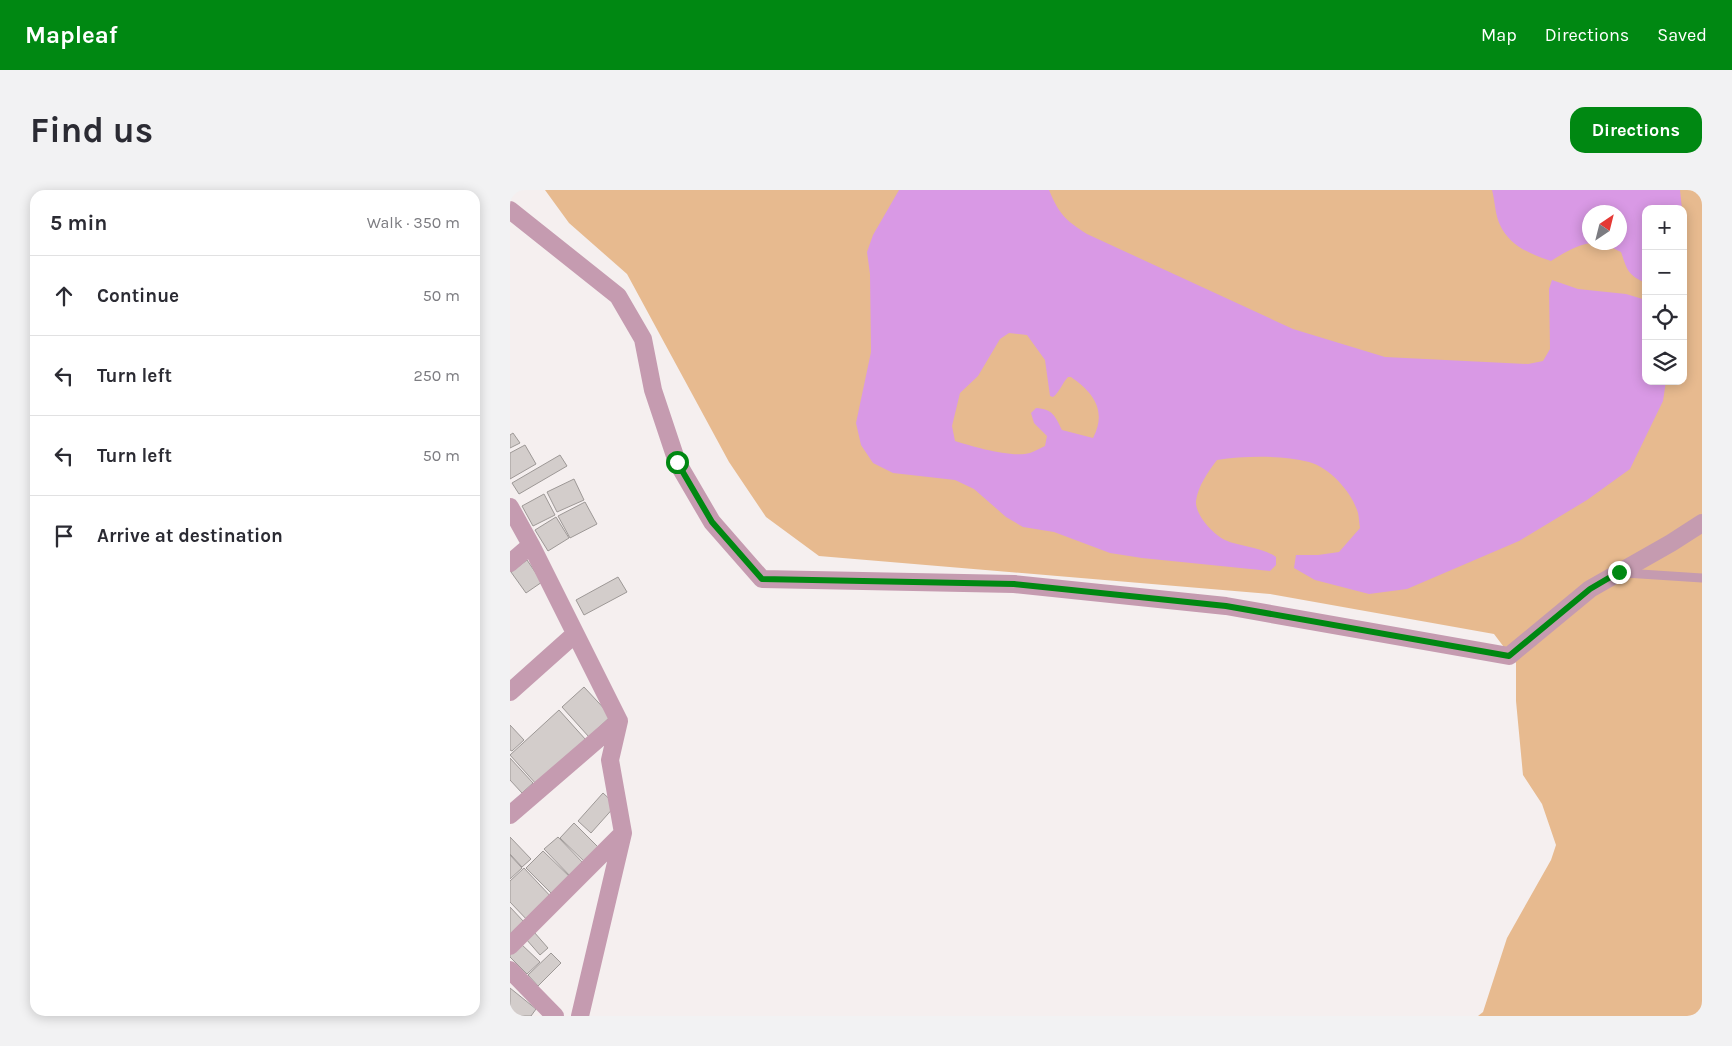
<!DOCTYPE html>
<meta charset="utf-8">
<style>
:root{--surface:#fff;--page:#f2f2f3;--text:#2b2b33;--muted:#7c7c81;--line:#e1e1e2;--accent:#008812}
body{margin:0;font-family:Karla,sans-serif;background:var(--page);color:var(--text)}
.controls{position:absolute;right:15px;top:15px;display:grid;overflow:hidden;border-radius:10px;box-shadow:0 2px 12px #0003}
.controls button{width:45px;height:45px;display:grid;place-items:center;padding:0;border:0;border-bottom:1px solid var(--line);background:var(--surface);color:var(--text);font:25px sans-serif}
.compass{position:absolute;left:1072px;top:15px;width:45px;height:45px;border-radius:50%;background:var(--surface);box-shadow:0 2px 12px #0003;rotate:35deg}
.stop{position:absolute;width:15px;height:15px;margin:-11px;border:4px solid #008812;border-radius:50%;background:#fff}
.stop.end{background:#008812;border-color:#fff;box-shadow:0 1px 5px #0008}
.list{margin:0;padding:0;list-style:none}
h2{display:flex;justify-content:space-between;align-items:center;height:65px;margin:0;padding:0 20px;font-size:21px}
h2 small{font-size:16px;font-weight:400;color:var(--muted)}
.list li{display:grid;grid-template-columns:32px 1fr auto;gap:15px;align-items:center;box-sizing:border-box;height:80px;padding:0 20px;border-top:1px solid var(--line)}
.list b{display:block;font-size:19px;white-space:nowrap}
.list em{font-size:16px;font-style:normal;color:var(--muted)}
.icon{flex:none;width:28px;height:28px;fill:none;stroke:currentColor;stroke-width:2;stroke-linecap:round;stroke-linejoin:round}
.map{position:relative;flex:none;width:1192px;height:826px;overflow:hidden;border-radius:15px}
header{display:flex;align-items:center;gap:30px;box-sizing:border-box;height:70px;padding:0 25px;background:var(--accent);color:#fff}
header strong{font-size:24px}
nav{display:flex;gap:28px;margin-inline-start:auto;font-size:18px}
.intro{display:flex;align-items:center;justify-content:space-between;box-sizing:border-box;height:120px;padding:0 30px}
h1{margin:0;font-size:35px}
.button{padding:12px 22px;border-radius:15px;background:var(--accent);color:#fff;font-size:18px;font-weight:700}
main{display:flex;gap:30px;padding:0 30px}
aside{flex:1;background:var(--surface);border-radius:15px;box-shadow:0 2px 12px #0003}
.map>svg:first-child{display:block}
.green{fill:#e7ba8f;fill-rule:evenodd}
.water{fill:#d999e5;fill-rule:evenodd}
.building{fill:#d3cdcb;stroke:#9d9896}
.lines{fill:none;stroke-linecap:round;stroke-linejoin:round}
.lane{stroke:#c59bb0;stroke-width:9}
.street{stroke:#c59bb0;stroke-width:18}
.route{stroke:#008812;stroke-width:6}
</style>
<header>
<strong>Mapleaf</strong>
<nav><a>Map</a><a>Directions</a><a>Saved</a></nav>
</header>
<div class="intro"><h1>Find us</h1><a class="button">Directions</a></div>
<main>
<aside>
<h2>5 min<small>Walk · 350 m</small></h2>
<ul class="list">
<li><svg class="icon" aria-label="ahead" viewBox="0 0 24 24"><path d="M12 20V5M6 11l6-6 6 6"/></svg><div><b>Continue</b></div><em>50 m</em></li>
<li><svg class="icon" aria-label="left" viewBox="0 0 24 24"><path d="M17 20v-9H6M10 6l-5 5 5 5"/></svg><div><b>Turn left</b></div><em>250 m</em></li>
<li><svg class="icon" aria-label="left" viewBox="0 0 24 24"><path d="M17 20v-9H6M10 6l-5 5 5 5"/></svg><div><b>Turn left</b></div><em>50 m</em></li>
<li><svg class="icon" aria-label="arrive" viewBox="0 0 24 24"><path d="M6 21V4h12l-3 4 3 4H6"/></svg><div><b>Arrive at destination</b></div></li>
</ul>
</aside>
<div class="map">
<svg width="1192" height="826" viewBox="0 0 1192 826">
<rect width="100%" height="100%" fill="#f5efef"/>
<path class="green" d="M35,0H1192V826H968L973,822L997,748L1041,670L1046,655L1032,614L1013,585L1006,511V473L984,444L760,404L309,366L256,327L219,272L117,84L59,33ZM1136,19H1173V191H1136ZM1080,22H1110V52H1080Z"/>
<path class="water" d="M389,0H539C549,24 555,30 577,44L783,139L875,167L1018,174L1033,171L1040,159L1039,99L1042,90L1068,99L1116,104L1136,110V191H1156L1153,211L1120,279L1077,310L1009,351L897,399L859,404L805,390L784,378L786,365H808L829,362L850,338C849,333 849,327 848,323C842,302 820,278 799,272C771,265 735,266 707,270C698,282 688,296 686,311C685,325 703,344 715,350C730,357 753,357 766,367V375L760,381L632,368L600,363L544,342L513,337L496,327L464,299L445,290L383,283L363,273L351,255L346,233L361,162L360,84L357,62L363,45ZM499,143L517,145L535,170L540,206L543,207C550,202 552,193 558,187H561C584,203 597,221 583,248L552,240C545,226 543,219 526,218L521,223L524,233L537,246L535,256C530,258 526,261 520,263C502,268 464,257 445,251L442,236L450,203L468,186L490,149Z
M982,0H1170L1172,19H1136V93C1117,85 1117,79 1111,62C1104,59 1095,53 1089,53C1072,51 1054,63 1041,71C1020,64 1000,56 990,35C985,25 985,11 982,0ZM1080,22H1110V52H1080Z"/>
<path class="building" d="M3,243L10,253L0,258V245Z
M15,255L26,274L0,289V263Z
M50,265L57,276L9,304L2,293Z
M64,289L74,310L47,322L37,302Z
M34,304L45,325L23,336L12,316Z
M75,312L87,334L60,348L48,326Z
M46,327L59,348L38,361L25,340Z
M17,370L32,392L16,403L1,382Z
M108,387L117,402L74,425L66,410Z
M74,497L101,526L79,547L52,517Z
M49,520L76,550L27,595L0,565Z
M0,535L14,550L2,561L0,560Z
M0,568L23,593L12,603L0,590Z
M93,603L106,615L81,643L68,631Z
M64,633L91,660L77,674L50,648Z
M0,647L21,669L12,677L0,664Z
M48,647L76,676L62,688L34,659Z
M33,661L62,689L44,706L16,678Z
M0,665L12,678L0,689Z
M14,678L44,710L20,733L0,712V691Z
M0,717L14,732L0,745Z
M24,742L38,758L30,765L16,749Z
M10,753L30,772L17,784L0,767V764Z
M41,763L51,773L28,796L18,785Z
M0,798L26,819L21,826H0Z"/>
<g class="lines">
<path class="lane" d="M1115,383L1192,388"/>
<path class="street" d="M0,20L108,106L133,149L143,200L167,272L202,332L252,389L504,394L716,416L999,466L1080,399L1161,353L1192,333
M0,317L21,355L109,531L100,570L113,643L70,826
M0,373L21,355
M0,502L65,444
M0,625L109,531
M0,756L113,643
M0,780L45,826"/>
</g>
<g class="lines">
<path class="route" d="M167,272L202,332L252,389L504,394L716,416L999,466L1080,399L1109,382"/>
</g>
</svg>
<div class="controls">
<button>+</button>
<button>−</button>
<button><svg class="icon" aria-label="locate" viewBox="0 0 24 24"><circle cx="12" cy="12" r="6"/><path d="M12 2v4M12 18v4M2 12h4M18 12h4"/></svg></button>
<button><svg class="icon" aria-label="layers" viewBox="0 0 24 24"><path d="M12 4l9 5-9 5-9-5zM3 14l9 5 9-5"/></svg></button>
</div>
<svg class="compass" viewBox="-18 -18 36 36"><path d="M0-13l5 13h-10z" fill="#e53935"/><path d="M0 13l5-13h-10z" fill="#7c7c81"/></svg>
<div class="stop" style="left:167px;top:272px"></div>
<div class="stop end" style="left:1109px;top:382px"></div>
</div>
</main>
